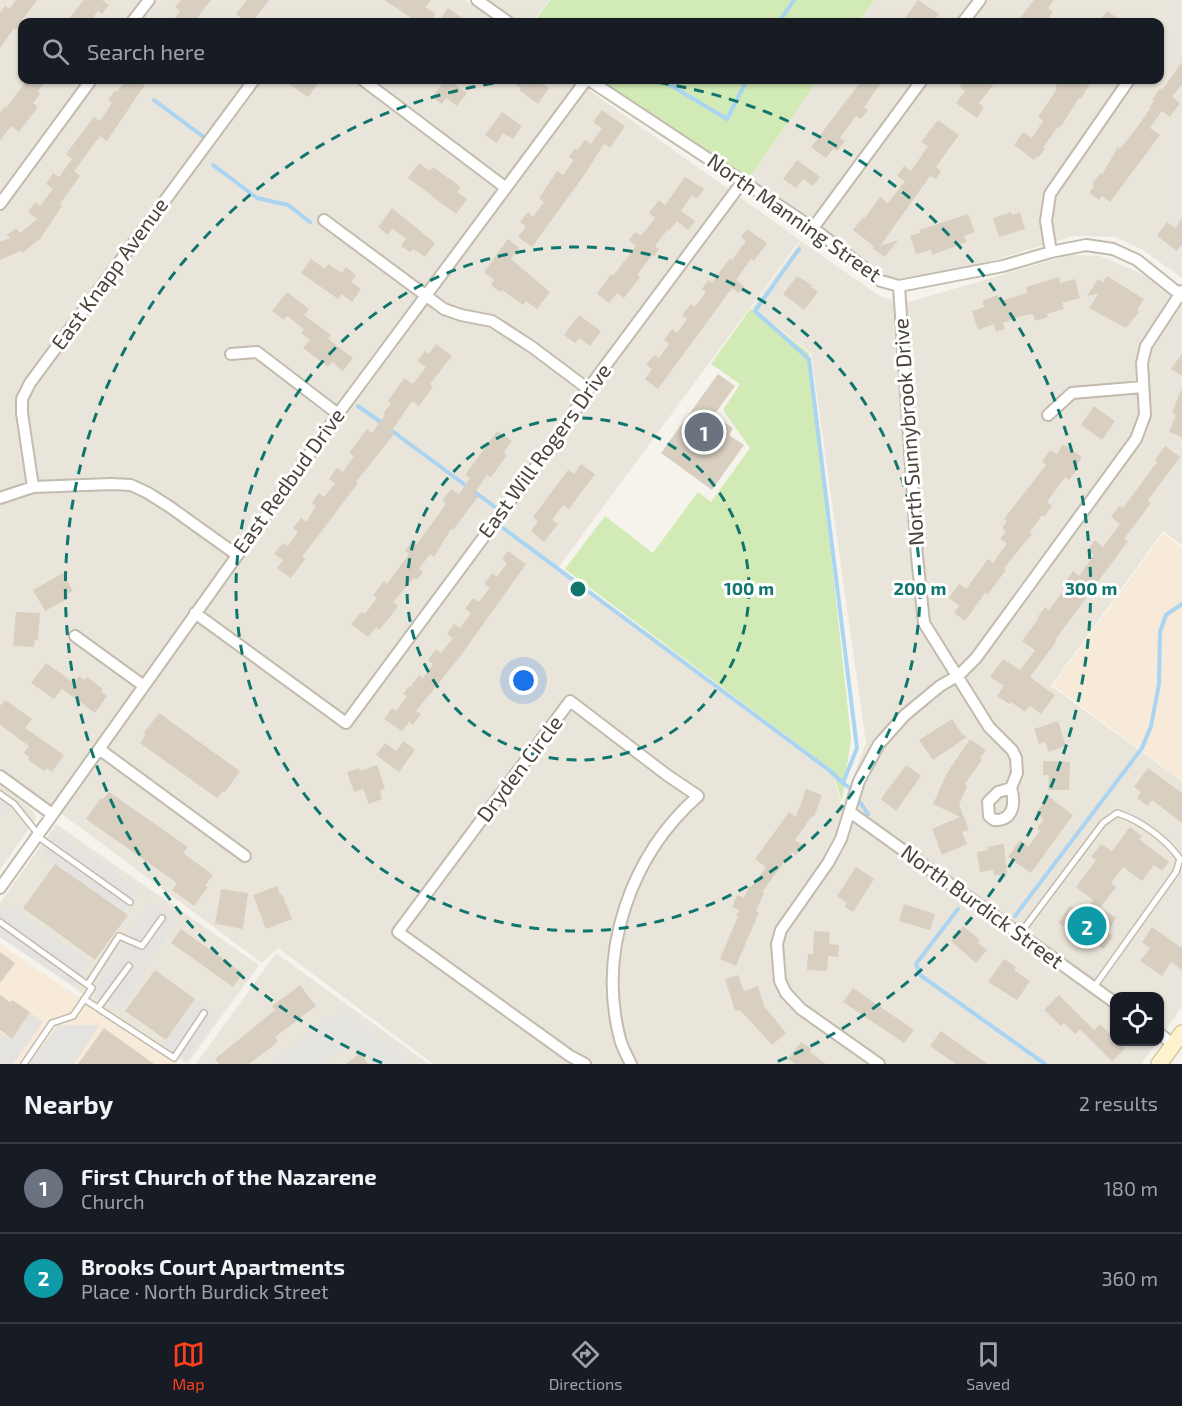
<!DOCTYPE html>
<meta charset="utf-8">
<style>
:root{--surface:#171b24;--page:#242831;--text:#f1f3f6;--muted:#9ea1a6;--line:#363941;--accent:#fc3f1d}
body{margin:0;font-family:"Exo 2",sans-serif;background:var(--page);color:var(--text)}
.controls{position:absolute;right:18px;bottom:18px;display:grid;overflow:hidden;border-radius:12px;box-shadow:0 2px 4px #0004}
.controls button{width:54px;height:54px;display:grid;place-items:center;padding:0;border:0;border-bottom:2px solid var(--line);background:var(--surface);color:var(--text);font:30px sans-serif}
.you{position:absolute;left:524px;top:681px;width:21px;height:21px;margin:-15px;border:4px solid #fff;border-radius:50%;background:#1a73e8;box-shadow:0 0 0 9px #1a73e833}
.badge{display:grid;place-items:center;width:39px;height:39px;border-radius:50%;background:var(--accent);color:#fff;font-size:20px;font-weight:700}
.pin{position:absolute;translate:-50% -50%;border:3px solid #fff;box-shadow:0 2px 6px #0006}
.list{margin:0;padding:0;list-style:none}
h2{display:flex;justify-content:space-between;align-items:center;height:78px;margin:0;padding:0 24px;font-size:26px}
h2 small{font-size:20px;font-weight:400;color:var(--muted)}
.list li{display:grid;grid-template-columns:39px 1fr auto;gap:18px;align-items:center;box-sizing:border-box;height:90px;padding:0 24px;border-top:2px solid var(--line)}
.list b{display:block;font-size:22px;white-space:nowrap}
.list p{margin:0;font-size:20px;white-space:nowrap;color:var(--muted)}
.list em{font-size:20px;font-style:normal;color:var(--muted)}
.icon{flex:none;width:33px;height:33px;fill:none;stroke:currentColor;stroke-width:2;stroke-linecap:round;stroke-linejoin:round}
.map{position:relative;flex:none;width:1182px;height:1064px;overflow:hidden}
.search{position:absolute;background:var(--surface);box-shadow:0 2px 4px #0004;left:18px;right:18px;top:18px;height:66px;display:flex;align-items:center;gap:15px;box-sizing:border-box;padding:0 21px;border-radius:12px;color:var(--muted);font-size:22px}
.sheet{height:258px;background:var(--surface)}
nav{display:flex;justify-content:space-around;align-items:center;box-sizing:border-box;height:84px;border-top:2px solid var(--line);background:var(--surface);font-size:16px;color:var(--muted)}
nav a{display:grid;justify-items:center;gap:3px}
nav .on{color:var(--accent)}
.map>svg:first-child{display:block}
.residential{fill:#eae5da}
.commercial{fill:#f7ead8}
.green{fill:#d2eab5}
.parking{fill:#e5e3e0}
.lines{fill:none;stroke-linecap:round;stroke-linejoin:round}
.stream{stroke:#a9d4f2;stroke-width:4}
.building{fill:#d8cfc1}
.lane-casing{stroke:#c2bbae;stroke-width:8}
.street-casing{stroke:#c2bbae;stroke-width:14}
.secondary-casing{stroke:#d6c79b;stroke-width:18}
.lane{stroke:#fff;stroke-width:5}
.street{stroke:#fff;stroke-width:10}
.secondary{stroke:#fff3cd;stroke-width:15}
.ring{fill:none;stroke:#0f766e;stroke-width:3;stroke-dasharray:10 8}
.labels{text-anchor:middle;stroke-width:6;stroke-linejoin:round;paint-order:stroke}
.street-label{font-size:21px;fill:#4b4439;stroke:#fff}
.centre{fill:#0f766e;stroke:#fff;stroke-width:3}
.ring-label{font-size:18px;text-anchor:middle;font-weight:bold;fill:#0f766e;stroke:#fff;stroke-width:6;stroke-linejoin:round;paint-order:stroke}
</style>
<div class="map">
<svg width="1182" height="1064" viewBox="0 0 1182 1064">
<rect width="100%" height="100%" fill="#f6f3ec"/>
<path class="residential" d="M0,0H465L496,22H22V80H575L800,240L558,568L833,775L842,807L866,743L811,353L752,308L801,241L881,297L905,303L1070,255L1100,256L1147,276L1182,301V545L1163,531L1051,686L1182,781V1007L1160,1038V996H1114V1042H1157L1141,1064H433L278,948L262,963L0,768Z
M487,0H549L533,22H519Z
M874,0H1182V278L1143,250L1116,237L1073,236L912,285L896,286L746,182L818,80H1160V22H858Z
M0,785L29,807L37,817L0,870Z
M56,824L259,965L187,1064L0,937V903Z
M276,953L429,1064H196Z"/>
<path class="commercial" d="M1163,534L1182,548V780L1053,685Z
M0,944L99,1011L180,1064H0Z"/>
<path class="green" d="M550,0H874L858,22H534Z
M599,80H818L746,182Z
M751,308L809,353L851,738L842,802L832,770L565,569L605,516L653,553L698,492L711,502L750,448L723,410L740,384L711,364Z"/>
<path class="parking" d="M0,790L16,801L6,816L0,812Z
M56,831L138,889L123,912L41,854Z
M151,902L178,921L147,965L120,946Z
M5,904L90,962L73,986L0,937V910Z
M120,951L147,970L120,1010L93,991Z
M195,999L218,1017L186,1060L163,1045Z
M30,1012L43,1022L13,1064H0V1032L10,1039Z
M348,1014L414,1064H371L365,1054L349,1045L322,1064H270L329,1016Z
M58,1025H100L74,1064H29Z"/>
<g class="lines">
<path class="stream" d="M779,22L794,0
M662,80L727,119L747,80
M154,100L205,138
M213,165L257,198L288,205L310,222
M799,249L755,311L809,359L857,748L843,783L851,789L868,814
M358,406L382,423
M388,428L495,507
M503,528L829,770L843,783
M958,909L916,964L920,975L1045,1064
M1015,916L1142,748L1151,726L1159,684L1160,632L1166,615L1182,604"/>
</g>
<path class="building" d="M16,0H37L16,29L14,28L0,48V13L5,6L9,9Z
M84,0H102L109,5L102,14L98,11L90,22H66Z
M181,0H211L194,22H172L180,11L175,7Z
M247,0H269L252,22H248L236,14Z
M384,0H431L425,7L436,14L430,22H418Z
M918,0L939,14L933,22L925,18L921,22H912L905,18Z
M1034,0H1054L1048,8L1053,12L1045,22H1017Z
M448,8L468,22H438Z
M1107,11L1123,22H1098Z
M1182,62V84L1172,97L1180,103L1170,117L1162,111L1150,128L1160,135L1110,202L1102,196L1099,200L1089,193L1094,186L1092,184L1100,173L1102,175L1118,147L1120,149L1138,126L1150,109L1149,108L1154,101L1152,100L1160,88L1162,90Z
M27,80H46L38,91L40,94L33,103L38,107L19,132L11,126L0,141V113L5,106L6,108Z
M126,80H148L107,141L100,136L74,171L80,176L60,204L62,206L40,239L22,253L20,251L0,260V242L10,238L7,235L16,228L20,233L37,219L28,212L35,202L40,206L53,189L46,184L53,173L59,177L72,159L66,154L94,117L100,121L112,103L108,100L115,90L117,92Z
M283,80H321L308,97Z
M445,80H449L467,93L457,106L446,98L442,104L432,97Z
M509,80H537L549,88L538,104L519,90L521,88Z
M862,80H883L864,107L868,110L861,119L856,116L840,138L845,141L837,151L834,148L826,158L811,147Z
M965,80H997L979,103L984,107L977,118L956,103L965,91L960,87Z
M1061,80H1092L1081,99L1079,98L1061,126L1056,129L1043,148L1045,149L1039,157L1037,156L1034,160L1014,145L1023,132L1032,138L1043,121L1038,117L1057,89L1055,87Z
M602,110L625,126L610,148L604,144L585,174L532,247L518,237L526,227L520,222L528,212L533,217L544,202L539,198L557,171L563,175L574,160L569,157L575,148L578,150L585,140L591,144L602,128L593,122Z
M502,112L522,126L513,139L503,133L497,143L485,135Z
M938,120L959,135L936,167L941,171L936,179L930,176L880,246L898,240L885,257L872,248L875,247L853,230L863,217L864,219L880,197L888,203L905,181L897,176L904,166L911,171L928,146L921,142Z
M797,160L820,177L813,186L803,179L796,188L783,179Z
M419,163L430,171L433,167L461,187L457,192L467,199L456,214L408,178Z
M685,177L704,189L697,199L692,195L681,211L695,221L688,230L677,221L669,231L668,229L655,246L659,249L654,257L652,255L637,275L640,277L635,284L624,298L617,293L609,303L597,294L611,274L613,276L636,246L629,240L635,232L641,236L655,218L649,213L659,200L665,205Z
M392,208L435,243L425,257L413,249L410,252L401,246L406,239L392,228L388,235L378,227Z
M1011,212L1012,215L1020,212L1025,229L999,237L993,218Z
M968,214L975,232L964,236L967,242L932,255L931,250L916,254L910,236L920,233L919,230Z
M1182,218V244L1177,251L1157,236L1167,222L1175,228Z
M747,229L767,243L754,261L751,259L736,280L744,286L739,293L732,288L658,389L645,379L652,369L646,365L654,355L659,358L669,344L664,340L672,329L677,333L687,319L682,315L691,304L695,307L706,292L702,289L708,280L712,283L730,258L732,260L746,241L741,237Z
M508,239L519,248L511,259L550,292L537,309L526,301L523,305L502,290L500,292L491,285L494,280L484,272Z
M311,259L325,269L328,264L342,273L346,267L356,275L351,282L361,289L352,302L341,294L338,299L301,273Z
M797,276L812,285L811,287L818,292L804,310L783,294Z
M1107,276L1144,299L1137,310L1139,312L1126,328L1089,308L1099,293L1087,296L1098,279L1103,282Z
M1059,277L1060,283L1075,279L1080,298L1062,303L1064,309L1047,314L1048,317L1035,321L1033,314L1021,316L1003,323L1005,329L996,332L994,324L978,330L972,311L984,307L982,301L998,295L1000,301L1027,293L1026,287Z
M287,292L309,309L304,315L331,335L328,339L353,358L343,371L332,362L328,367L303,348L310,340L301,333L304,329L287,316L284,320L272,311Z
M579,315L601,331L590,346L579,338L575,343L564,335Z
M436,344L452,356L430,384L433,387L419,406L412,401L391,432L394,434L356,482L358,483L302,557L305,559L291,578L277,568L283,560L274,554L283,543L288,546L298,532L293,528L301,518L306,522L316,506L312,503L319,493L324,497L335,483L329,479L337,468L343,472L354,456L349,453L367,429L372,433L385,415L383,414L391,403L388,401L404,378L413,384L426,367L417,361L425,351L429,354Z
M1182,354V376L1171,369Z
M718,374L735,386L714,415L733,428L729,435L744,445L712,490L661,453Z
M1181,390H1182V437L1169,432L1176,415L1172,413Z
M1094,406L1115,421L1102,440L1081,425Z
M497,431L512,441L504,452L507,455L491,477L487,475L474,494L478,497L453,530L451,529L434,557L430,554L419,569L423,572L417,580L414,578L393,602L398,606L390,617L379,630L376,627L368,637L351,624L361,612L365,614L377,598L373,595L384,581L387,584L409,554L405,551L412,541L417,544L446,504L442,501L451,489L459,494L470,478L465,475Z
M1063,444L1082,457L1075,468L1077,469L1069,480L1065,477L1047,502L1052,506L1044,517L1042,515L1030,532L1032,534L1004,568L1006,570L988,594L985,593L965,621L954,613L959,606L949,598L959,584L966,589L988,559L993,563L1007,543L1000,539L1006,531L1002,528L1007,521L1004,519L1046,465L1042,462L1050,450L1057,454Z
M1165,446L1180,457L1148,500L1151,503L1124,539L1128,541L1055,640L1056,642L1030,677L1055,695L1041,714L1030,706L1025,712L1011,702L1009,704L997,696L1004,686L990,677L1003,659L1020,670L1035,650L1022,641L1038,619L1037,618L1045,607L1049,610L1066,587L1063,585L1073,571L1079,576L1094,555L1087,551L1095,540L1103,547L1120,524L1111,517L1119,506L1123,508L1157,462L1155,460Z
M581,464L595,474L569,509L563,505L552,520L558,524L544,542L531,531L538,521L533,517L568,470L574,474Z
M508,551L526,564L459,658L416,711L421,714L413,725L409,722L402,731L384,719L392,708L396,711L407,696L403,694L409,686L410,687L419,675L423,678L433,664L428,660L436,649L441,653L453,638L447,634L454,624L460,628L471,613L465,609L473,598L479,602L490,587L484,584L492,573L497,577L507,563L502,559Z
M63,573L73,591L67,594L69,598L45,611L33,590Z
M16,612L40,613L38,640H35L34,647L13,646Z
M46,663L74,683L79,676L84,680L87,677L103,689L101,691L107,696L95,713L62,689L54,699L31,683Z
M5,700L32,719L25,728L64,755L52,772L47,768L44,771L28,760L29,757L24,753L29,746L0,725V706Z
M159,713L240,771L225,792L223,791L217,798L140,743L146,735L143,734Z
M952,719L962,734L967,737L933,760L919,740Z
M1058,721L1066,746L1049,752L1045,742L1039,744L1034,729Z
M970,739L986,750L980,758L982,760L965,784L967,786L959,805L969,830L962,832L967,844L942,855L932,829L960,817L933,804L947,773Z
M404,741L415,750L399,772L376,755L385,743L396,751Z
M1043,761L1070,762L1069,790H1048L1049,775H1043Z
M377,765L385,789L380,791L382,799L369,804L363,789L354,792L347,772L359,768L360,771Z
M906,765L921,776L896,811L881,799Z
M1148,768L1182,793V823L1152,800L1148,806L1137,798L1141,792L1134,787Z
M806,789L822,795L814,817L812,816L795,840L803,845L796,855L792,852L762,892L764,893L756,911L759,912L736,966L720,959L738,916H736L739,910L732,907L737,895L744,898L749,886L751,887L766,867L755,859L789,812L796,817Z
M109,792L188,847L183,853L213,875L205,886L208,887L194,906L172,890L177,883L86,819L101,798L103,799Z
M1048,796L1073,815L1031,873L1008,857L1020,840L1028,847L1040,831L1037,828L1044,819L1036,813Z
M1130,827L1142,836L1139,839L1169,862L1162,871L1154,865L1142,881L1123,867L1111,883L1116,887L1100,908L1116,918L1107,932L1113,936L1104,949L1074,929L1071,932L1058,923L1070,906L1083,915L1093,900L1076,887L1096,860L1091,857L1101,844L1112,851Z
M1004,844L1007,874L994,875L993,870L980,872L977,852L988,850L987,847Z
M55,864L128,915L95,960L23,908Z
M856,867L874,879L853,912L845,907L847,903L837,896Z
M277,886L280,895L282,894L292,919L266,929L253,895Z
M221,889L248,893L243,929L215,924Z
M904,904L935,914L930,930L899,921Z
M963,926L980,940L978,943L987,950L976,963L951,941Z
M1152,927L1182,948V970L1171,962L1162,976L1140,961L1150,948L1142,942Z
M181,929L243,973L233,987L171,943Z
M814,931L830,932L829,944L839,945L838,957L828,956L827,971L807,970L808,954H813Z
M0,952L15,963L0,983Z
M1004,959L1016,967L1014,970L1030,981L1017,1000L988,982Z
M155,970L195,999L166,1040L125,1011Z
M738,975L744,991L758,986L764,1006L786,1033L772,1045L740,1010L735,1011L725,979Z
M300,985L316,1006L275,1037L278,1042L249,1064H219L215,1059L275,1010L272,1006Z
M853,988L914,1030L904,1043L843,1002Z
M0,995L10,1002L12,1000L30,1012L12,1039L0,1030Z
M1059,995L1094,1030L1100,1024L1109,1033L1114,1028V1041H1117L1125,1049L1112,1061L1080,1029L1075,1034L1064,1023L1061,1026L1044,1010Z
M104,1028L154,1064H78Z
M941,1031L988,1064H956L930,1046Z
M801,1042L812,1049L810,1052L826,1064H796L788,1059Z
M360,1053L368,1064H346Z"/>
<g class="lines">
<g class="lane-casing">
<path id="lane" d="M0,794L14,804L38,834
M37,836L130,902
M0,922L92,988L73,1016L52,1023L24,1064
M1019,935L1103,823L1117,813C1140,820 1166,839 1180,859L1176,872L1094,987
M88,984L119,936L142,946L162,918
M84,999L174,1058L204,1013
M98,1008L129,966"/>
</g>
<g class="street-casing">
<path id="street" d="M477,0L508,22
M132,22L149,0
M963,22L980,0
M363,80L506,188
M589,80L813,228L881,281L899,286L1003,266L1051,252L1086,245L1113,249L1137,260L1182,296
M0,204L91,80
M324,220L444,309L461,315L492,321L532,347L588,389
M813,228L922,80
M1051,252L1046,221L1050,194L1129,80
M899,286L917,556L924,623L989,727L1012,750L1016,758L1017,773L1011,788
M231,354L257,352L338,414
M1048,415L1072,393L1143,387
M33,487L22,413V399L30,383L254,80
M0,498L33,487L111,484L131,485L148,493L170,507L237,555
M195,613L346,723L566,426L588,389L743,181
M75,636L144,686
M99,749L245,856
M0,776L52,814
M1011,788C1016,804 1013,821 994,820L989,816L988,802L998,792Z
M850,812L1114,1002
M0,888L338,414L586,80
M1160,1034L1174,1045
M585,1064L570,1056L398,932L570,701L667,775L698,796C631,855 597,951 620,1039C622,1047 627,1056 631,1064
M879,1064L801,1009L786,993L780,981L777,944L781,930L828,863L841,839L859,781L879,744L905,715L940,686L959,675L976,658L1136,439L1145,415L1142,363L1146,346L1182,291"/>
</g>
<g class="secondary-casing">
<path id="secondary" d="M1159,1064L1182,1033"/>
</g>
<use href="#lane" class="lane"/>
<use href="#street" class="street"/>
<use href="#secondary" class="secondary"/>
</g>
<g class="ring">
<circle cx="578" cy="589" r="171"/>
<circle cx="578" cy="589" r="342"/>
<path d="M382 1063A513 513 0 0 1 515 80M641 80A513 513 0 0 1 774 1063"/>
</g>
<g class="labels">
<g class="street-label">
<text transform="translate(794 218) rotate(35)" y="7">North Manning Street</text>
<text transform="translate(110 274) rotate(-54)" y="7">East Knapp Avenue</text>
<text transform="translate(909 432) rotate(-94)" y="7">North Sunnybrook Drive</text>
<text transform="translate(545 451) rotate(-54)" y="7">East Will Rogers Drive</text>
<text transform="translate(289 481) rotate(-54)" y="7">East Redbud Drive</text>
<text transform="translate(520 769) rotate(-53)" y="7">Dryden Circle</text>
<text transform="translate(982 907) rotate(36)" y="7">North Burdick Street</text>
</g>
</g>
<circle cx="578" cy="589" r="9" class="centre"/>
<g class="ring-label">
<text x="749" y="595">100 m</text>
<text x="920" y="595">200 m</text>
<text x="1091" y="595">300 m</text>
</g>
</svg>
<div class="controls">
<button><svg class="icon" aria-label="locate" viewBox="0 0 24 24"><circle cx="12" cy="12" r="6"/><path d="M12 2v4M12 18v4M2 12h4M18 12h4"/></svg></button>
</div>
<div class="you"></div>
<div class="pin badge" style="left:704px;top:432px;background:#6b7280">1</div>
<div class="pin badge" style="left:1087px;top:926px;background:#0f9aa8">2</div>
<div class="search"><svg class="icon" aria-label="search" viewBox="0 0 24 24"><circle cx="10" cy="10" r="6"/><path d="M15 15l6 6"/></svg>Search here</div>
</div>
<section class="sheet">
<h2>Nearby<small>2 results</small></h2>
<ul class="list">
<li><span class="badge" style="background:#6b7280">1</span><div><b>First Church of the Nazarene</b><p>Church</p></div><em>180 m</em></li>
<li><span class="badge" style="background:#0f9aa8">2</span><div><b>Brooks Court Apartments</b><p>Place · North Burdick Street</p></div><em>360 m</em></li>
</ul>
</section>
<nav>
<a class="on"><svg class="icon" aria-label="map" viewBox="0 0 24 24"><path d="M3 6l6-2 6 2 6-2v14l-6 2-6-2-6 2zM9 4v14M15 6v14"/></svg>Map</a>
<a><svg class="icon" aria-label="directions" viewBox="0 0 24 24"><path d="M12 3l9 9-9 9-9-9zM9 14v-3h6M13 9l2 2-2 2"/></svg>Directions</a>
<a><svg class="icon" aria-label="saved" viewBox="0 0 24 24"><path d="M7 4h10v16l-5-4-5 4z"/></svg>Saved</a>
</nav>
